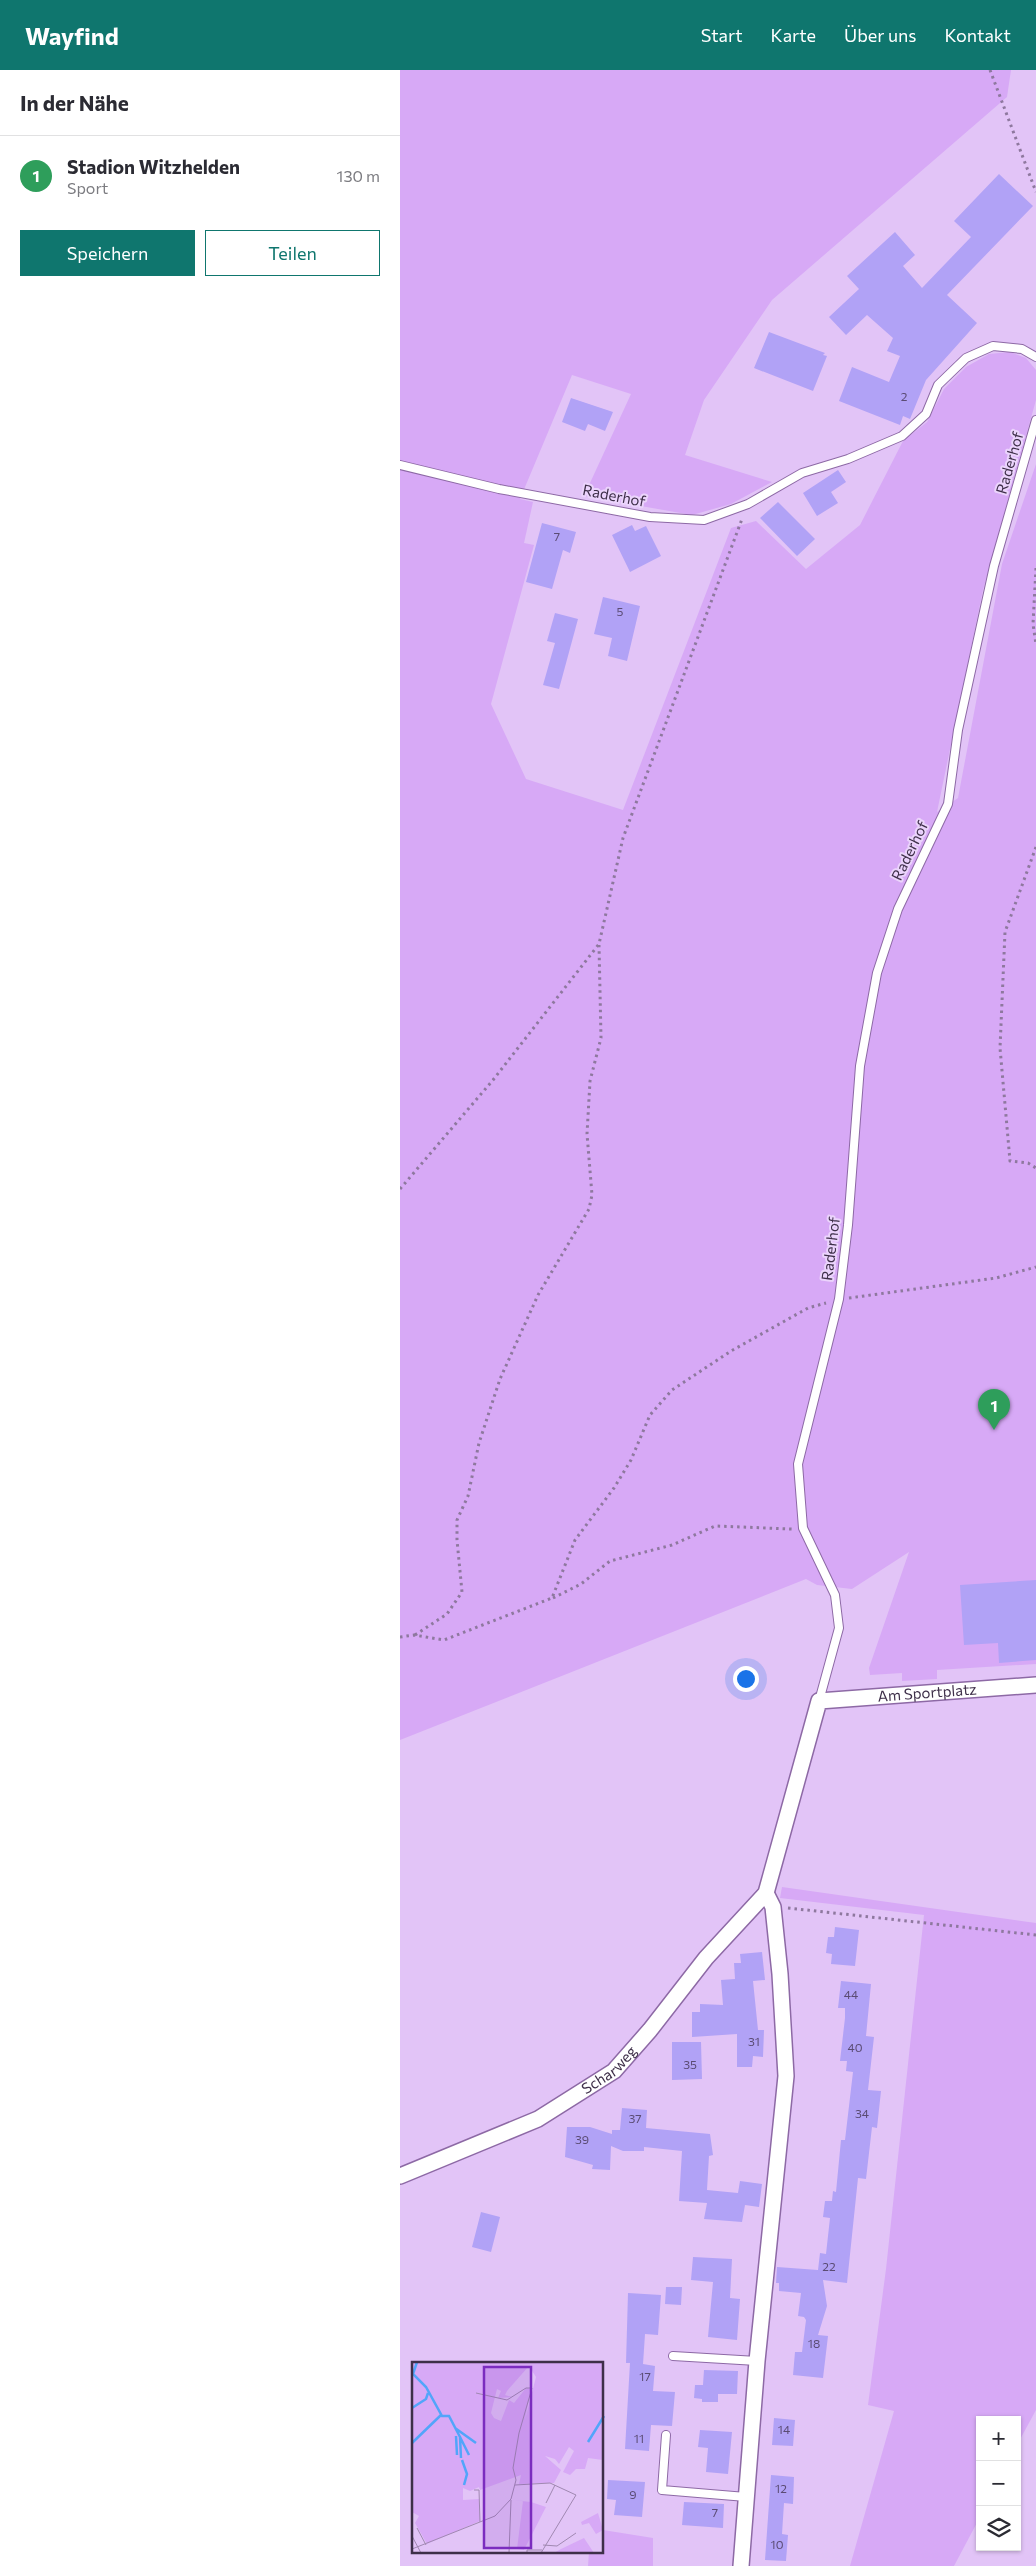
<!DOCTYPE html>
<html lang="de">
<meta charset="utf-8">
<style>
:root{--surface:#fff;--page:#f2f2f3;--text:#2b2b33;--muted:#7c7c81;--line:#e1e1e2;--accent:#0f766e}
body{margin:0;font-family:Commissioner,sans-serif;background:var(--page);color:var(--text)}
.controls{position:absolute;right:15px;bottom:15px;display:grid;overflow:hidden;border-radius:0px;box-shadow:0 1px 4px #0004}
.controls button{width:45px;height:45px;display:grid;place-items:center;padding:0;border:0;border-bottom:1px solid var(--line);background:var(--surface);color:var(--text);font:25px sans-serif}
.you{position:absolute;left:345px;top:1608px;width:18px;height:18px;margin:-12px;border:4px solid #fff;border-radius:50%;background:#1a73e8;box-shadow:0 0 0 8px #1a73e833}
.badge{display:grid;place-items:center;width:32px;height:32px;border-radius:50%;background:var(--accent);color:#fff;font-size:16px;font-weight:700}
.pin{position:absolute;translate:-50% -41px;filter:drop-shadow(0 1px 2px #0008)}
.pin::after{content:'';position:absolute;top:26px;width:18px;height:15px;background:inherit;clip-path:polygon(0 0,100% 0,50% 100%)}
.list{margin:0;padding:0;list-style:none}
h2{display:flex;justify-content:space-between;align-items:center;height:65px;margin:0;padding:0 20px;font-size:21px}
h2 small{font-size:16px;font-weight:400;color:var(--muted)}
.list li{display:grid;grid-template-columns:32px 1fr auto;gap:15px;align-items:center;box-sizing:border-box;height:80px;padding:0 20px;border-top:1px solid var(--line)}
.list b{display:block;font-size:19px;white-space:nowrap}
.list p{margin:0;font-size:16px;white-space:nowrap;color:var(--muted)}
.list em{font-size:16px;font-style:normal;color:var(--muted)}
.actions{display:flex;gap:10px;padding:15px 20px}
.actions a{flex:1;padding:11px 0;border:1px solid var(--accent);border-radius:0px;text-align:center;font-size:18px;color:var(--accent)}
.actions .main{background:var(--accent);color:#fff}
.icon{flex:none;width:28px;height:28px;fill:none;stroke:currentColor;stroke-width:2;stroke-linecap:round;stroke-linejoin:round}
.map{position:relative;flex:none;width:636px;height:2496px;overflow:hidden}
header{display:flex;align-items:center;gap:30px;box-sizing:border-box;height:70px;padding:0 25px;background:var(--accent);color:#fff}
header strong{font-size:24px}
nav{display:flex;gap:28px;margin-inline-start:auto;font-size:18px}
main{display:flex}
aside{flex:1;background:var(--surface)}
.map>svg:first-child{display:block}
.green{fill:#d7a9f6}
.building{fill:#b1a2f6}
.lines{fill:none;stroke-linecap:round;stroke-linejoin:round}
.service-casing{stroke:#8d69a5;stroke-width:10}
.minor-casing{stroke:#8d69a5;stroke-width:18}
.path{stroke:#8e789e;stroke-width:3;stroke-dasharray:2.5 4;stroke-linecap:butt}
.service{stroke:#fff;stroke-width:8}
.minor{stroke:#fff;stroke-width:15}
.labels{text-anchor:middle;stroke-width:4;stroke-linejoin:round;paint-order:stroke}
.number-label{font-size:12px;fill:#5b4c74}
.street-label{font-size:15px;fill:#3e2f49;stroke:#ebd4fc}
.inset-river{fill:none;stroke:#52a5fa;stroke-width:2.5}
.inset-road{fill:none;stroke:#a088b1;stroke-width:1}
.view{fill:#7b2cbf;fill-opacity:0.15;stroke:#7b2cbf;stroke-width:2.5}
.inset-edge{fill:none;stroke:#3e2f49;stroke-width:2.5}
</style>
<header>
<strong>Wayfind</strong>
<nav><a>Start</a><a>Karte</a><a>Über uns</a><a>Kontakt</a></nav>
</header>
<main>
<aside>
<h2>In der Nähe<small></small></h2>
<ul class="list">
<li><span class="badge" style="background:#2e9e5b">1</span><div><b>Stadion Witzhelden</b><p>Sport</p></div><em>130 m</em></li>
</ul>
<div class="actions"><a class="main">Speichern</a><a>Teilen</a></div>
</aside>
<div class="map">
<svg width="636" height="2496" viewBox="0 0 636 2496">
<rect width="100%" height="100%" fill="#e2c4f7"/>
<path class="green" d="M0,0H611L607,27L372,230L304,330L285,385L372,412L331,434L292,445L184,426L231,324L172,305L120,429L133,432L124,473L134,475L91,634L126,709L223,740L331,458L356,451L406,499L460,455L503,371L527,352L544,319L566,297L589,284L610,282L626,288L636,300V330L583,520L537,742L558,728L602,494L636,394V1594L537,1600V1609L502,1611V1603L470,1605L469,1598L509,1482L452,1519L417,1515L406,1509L0,1670Z
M382,1817L636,1853V2340L617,2375V2350H580V2447L554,2496H450L494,2341L468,2335L486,2199L524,1845L380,1828Z
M203,2460L253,2468V2496H188L189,2482H202Z"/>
<path class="building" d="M599,104L633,136L547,225L577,253L526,310L510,349L503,346L500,355L439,331L452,297L489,312L500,286L487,281L493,268L467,245L446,265L429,247L459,219L447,206L495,162L515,185L503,196L522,218L571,167L554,151Z
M369,262L425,283L423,285L427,286L413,321L354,298Z
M171,328L213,342L205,361L188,354L185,361L162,352Z
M438,400L446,412L431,422L438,433L417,446L403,423Z
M378,432L415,469L397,486L360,448Z
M142,453L176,462L170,483L163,480L152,519L126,512Z
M232,455L235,461L246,456L261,486L230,502L212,465Z
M203,527L240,536L227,591L208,586L212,568L194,564Z
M155,543L178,549L159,619L143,615L155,573L147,571Z
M636,1510V1590L599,1593L598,1573L564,1575L560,1515Z
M435,1857L459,1860L455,1896L431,1894L432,1884L426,1883L428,1867H434Z
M362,1882L365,1910L353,1911L358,1960H364L363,1987L353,1986L352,1997H337V1964L292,1967V1942H300V1934L323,1935L321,1910L335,1909L334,1893H341L340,1884Z
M441,1911L471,1914L466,1966L474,1967L468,2020L481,2021L477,2058L472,2057L466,2109L458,2108L447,2213L423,2210L427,2236L418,2265L428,2266L423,2308L393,2305L395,2282H402L406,2250L404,2247L398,2246L401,2223L379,2221V2213H376L377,2197L418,2200L420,2183L426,2184L430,2148L423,2147L425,2131H432L433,2121L436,2122L441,2070H445L453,2002L446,2001L447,1991H440L445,1948V1938H438Z
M272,1972H301L302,2009L272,2010Z
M222,2038L247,2040L246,2058L310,2064L313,2085L309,2086L307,2120L338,2123L340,2111L362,2114L359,2137L345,2135L342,2152L304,2149L307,2133L279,2131L282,2081L244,2077V2081H223L211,2076L210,2100L192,2099L193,2095L165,2087L167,2057H190L212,2064V2060H220Z
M81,2142L100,2147L91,2182L72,2177Z
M293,2187L332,2189L330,2228L340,2229L337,2270L308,2267L313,2212L291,2210Z
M266,2217H282L281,2235L265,2234Z
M228,2223L261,2225L258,2265L245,2264L243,2294L255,2296L253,2321L275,2322L272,2356L251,2355L249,2381L225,2379L230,2293H226Z
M304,2300L338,2301L337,2324H318V2332H302V2329L294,2328L295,2315H303Z
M374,2348L395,2350L393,2376L372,2375Z
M300,2360L332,2362L328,2404L306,2402L308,2378L298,2377Z
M371,2405L394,2407L393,2434L384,2433L382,2464L388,2465L386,2491L365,2490Z
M208,2410L245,2412L242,2447L214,2445L216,2430L207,2429Z
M284,2432L324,2434L323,2458L282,2455Z"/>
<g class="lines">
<g class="service-casing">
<path id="service" d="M0,395L99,419L250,447L304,450L348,434L402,403L448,389L502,366L526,344L538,315L566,288L593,276L622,279L636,287
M419,1631L439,1558L435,1525L403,1458L398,1394L439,1229L448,1155L460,996L477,903L498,839L548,734L558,660L594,496L636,350
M273,2286L357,2291
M266,2365L262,2420L346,2427"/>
</g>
<g class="minor-casing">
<g id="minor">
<path id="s1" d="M0,2106L138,2049L214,2001L250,1960L306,1888L366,1823L419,1631L636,1615"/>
<path d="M341,2496L357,2291L386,2006L380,1904L373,1837L366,1823"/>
</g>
</g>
<path class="path" d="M590,0L636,122
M636,498L633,554L636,574
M636,777L605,862L600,978L610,1091L628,1093L636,1098
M0,1119L93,1010L199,874L223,768L342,449
M449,1228L596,1208L636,1197
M153,1528L181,1514L210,1491L272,1475L315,1456L392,1459
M15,1565L47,1544L62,1522L57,1470V1450L68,1426L79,1373L100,1309L138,1225L189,1139L192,1125L187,1064L190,1011L201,968L199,875
M0,1567L14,1565L44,1570L152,1528L175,1470L214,1418L231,1390L250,1345L272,1320L331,1281L408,1238L426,1233
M388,1838L636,1865"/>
<use href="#service" class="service"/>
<use href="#minor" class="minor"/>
</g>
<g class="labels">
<g class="number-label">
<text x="504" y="331">2</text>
<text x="157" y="471">7</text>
<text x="220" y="546">5</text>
<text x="451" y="1929">44</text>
<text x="354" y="1976">31</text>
<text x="455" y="1982">40</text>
<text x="290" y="1999">35</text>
<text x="462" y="2048">34</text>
<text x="235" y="2053">37</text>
<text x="182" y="2074">39</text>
<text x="429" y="2201">22</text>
<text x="414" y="2278">18</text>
<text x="245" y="2311">17</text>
<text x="384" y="2364">14</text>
<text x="239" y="2373">11</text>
<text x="381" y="2423">12</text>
<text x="233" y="2429">9</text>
<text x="315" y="2447">7</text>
<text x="377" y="2479">10</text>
</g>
<g class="street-label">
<text transform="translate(610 393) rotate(-74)" y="5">Raderhof</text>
<text transform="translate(214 426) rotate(11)" y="5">Raderhof</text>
<text transform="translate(510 781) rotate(-64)" y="5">Raderhof</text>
<text transform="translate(431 1179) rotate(-83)" y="5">Raderhof</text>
<text dy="5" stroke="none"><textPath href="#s1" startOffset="781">Am Sportplatz</textPath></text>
<text dy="5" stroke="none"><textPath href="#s1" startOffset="236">Scharweg</textPath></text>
</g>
</g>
<g transform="translate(12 2292)">
<rect width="191" height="191" fill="#e2c4f7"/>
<path d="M0,0H191V98L176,96L173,107H164L158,113L151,110L162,89L157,85L147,102L143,97L133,94L149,108L142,121L107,122L109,113L68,128L67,125L58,129L51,126V138L67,137L68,159L15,182L3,161L7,154L0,150ZM117,4L124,15L113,58L119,27L114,26L102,41L97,38L89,59L82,56L79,51L85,27L89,29L86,36L100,35L93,33L95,29ZM100,138L119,140L134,145L112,188L105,187L111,139ZM186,151L191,168L184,172L177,161L170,163L169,160ZM172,176L182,191H142L149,187Z" fill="#d7a9f6" fill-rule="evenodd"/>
<path class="inset-river" d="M5,0L1,12L14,25L30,54H37L48,75L49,96M0,46L14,37L16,31M43,66L64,81M44,74L45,93M48,75L57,93M176,80L192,54M0,81L29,53M50,98L55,112L52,123"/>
<path class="inset-road" d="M103,123L138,121L164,133L129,191M62,128H67L68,160M134,141L143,123M5,166L14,183M0,174L9,191M131,183L145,184L164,171M0,187L83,154L99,137L104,118L101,106L107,71L120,26H114L95,38L64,31M97,191L99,138M115,191V188H130"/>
<path class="view" d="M72,5H119V186H72Z"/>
<rect width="191" height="191" class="inset-edge"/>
</g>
</svg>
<div class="controls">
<button>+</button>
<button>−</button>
<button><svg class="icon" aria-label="layers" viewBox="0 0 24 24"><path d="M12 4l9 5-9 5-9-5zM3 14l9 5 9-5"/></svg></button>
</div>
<div class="you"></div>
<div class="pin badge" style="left:594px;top:1360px;background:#2e9e5b">1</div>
</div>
</main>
